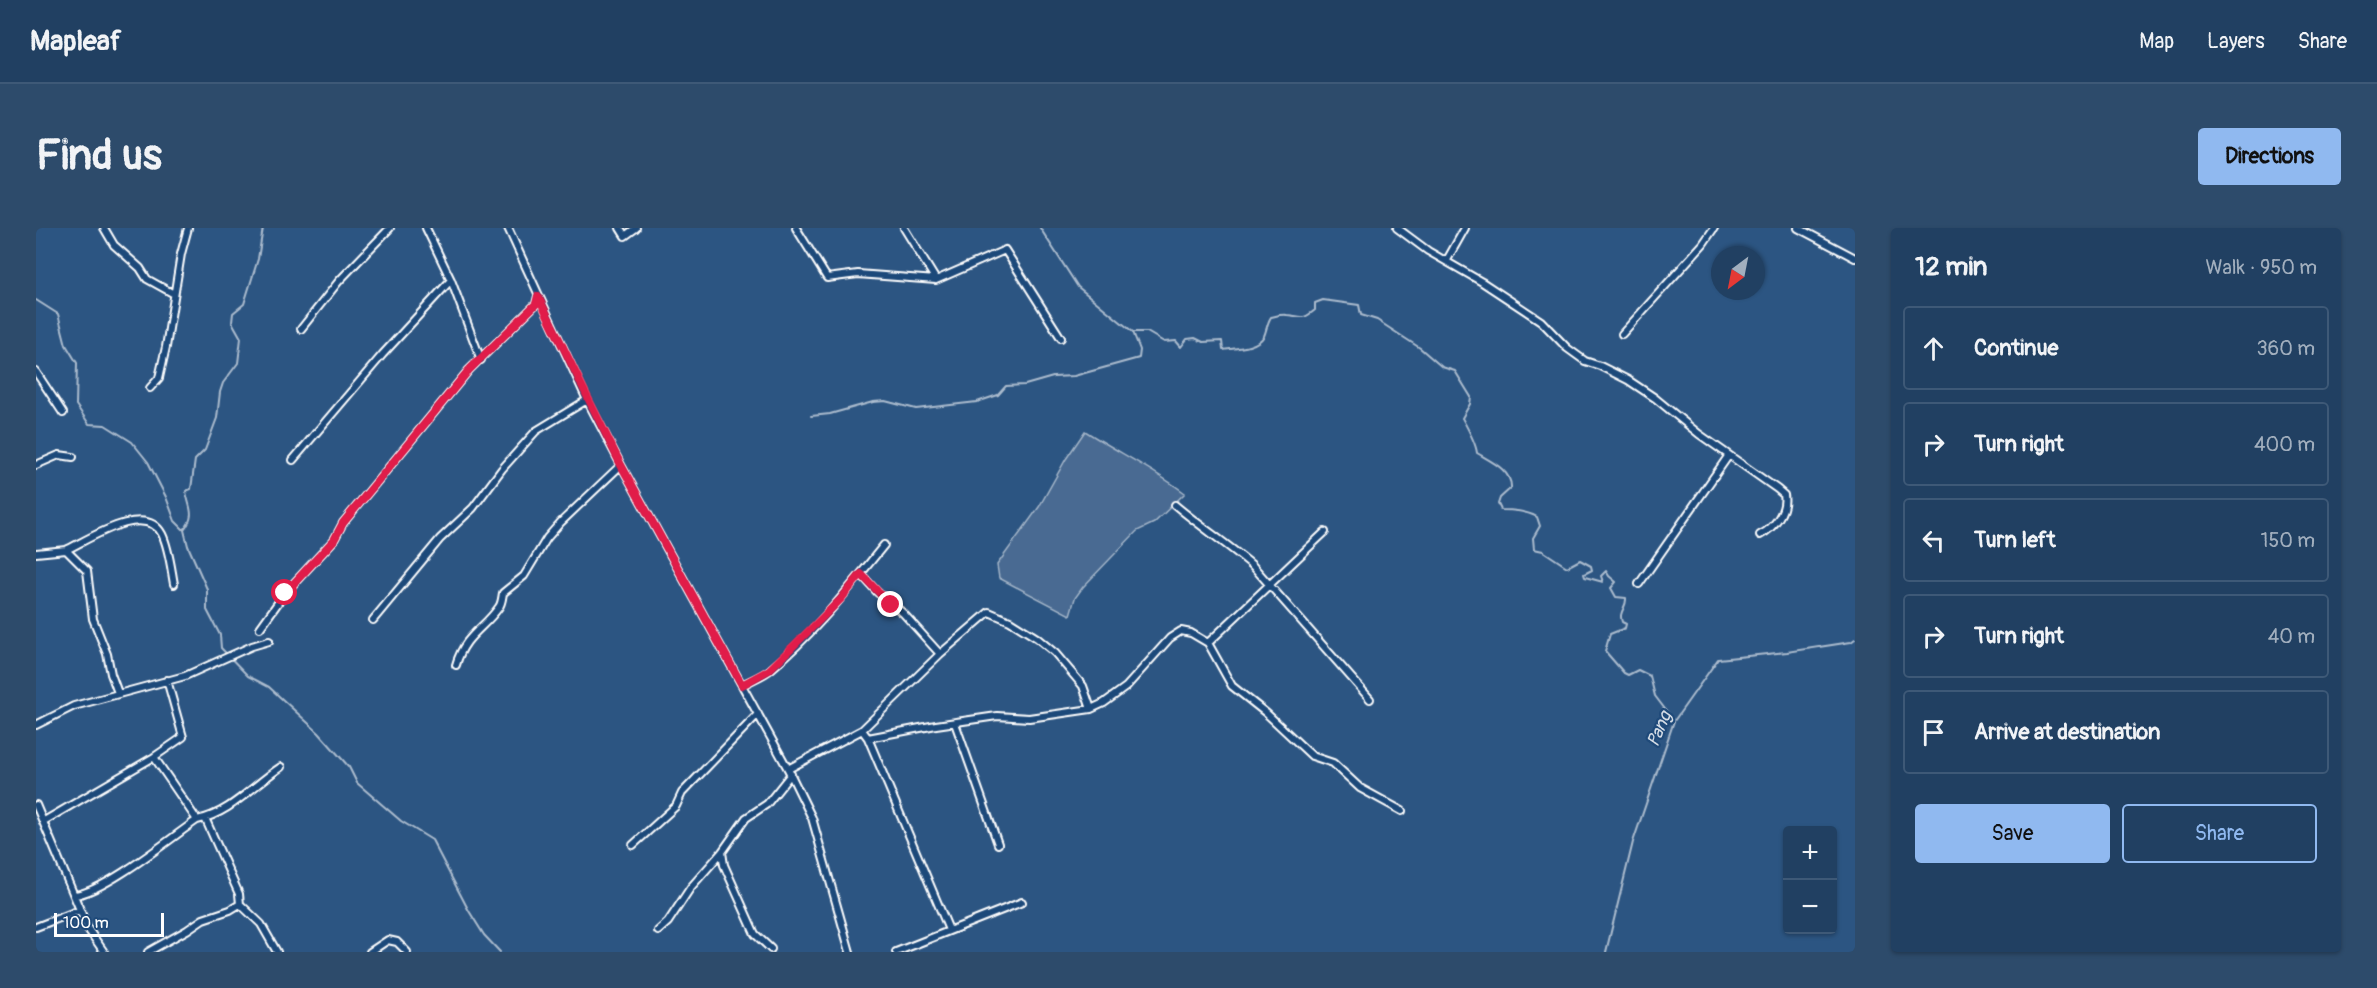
<!DOCTYPE html>
<meta charset="utf-8">
<style>
:root{--surface:#214062;--page:#2d4b6b;--text:#f1f3f6;--muted:#a2afbe;--line:#3e5977;--accent:#90b9f0}
body{margin:0;font-family:Pangolin,sans-serif;background:var(--page);color:var(--text)}
.controls{position:absolute;right:18px;bottom:18px;display:grid;overflow:hidden;border-radius:6px;box-shadow:0 2px 4px #0004}
.controls button{width:54px;height:54px;display:grid;place-items:center;padding:0;border:0;border-bottom:2px solid var(--line);background:var(--surface);color:var(--text);font:30px sans-serif}
.compass{position:absolute;left:1675px;top:18px;width:54px;height:54px;border-radius:50%;background:var(--surface);box-shadow:0 2px 4px #0004;rotate:212deg}
.scale{position:absolute;left:18px;bottom:15px;width:110px;box-sizing:border-box;padding-left:6px;border:3px solid #fff;border-top:0;font-size:16px;line-height:21px;white-space:nowrap;color:#fff;-webkit-text-stroke:4px #1f4a7a;paint-order:stroke}
.stop{position:absolute;width:18px;height:18px;margin:-14px;border:4px solid #e11d48;border-radius:50%;background:#fff}
.stop.end{background:#e11d48;border-color:#fff;box-shadow:0 2px 6px #0008}
.list{margin:0;padding:0;list-style:none}
h2{display:flex;justify-content:space-between;align-items:center;height:78px;margin:0;padding:0 24px;font-size:26px}
h2 small{font-size:20px;font-weight:400;color:var(--muted)}
.list li{display:grid;grid-template-columns:39px 1fr auto;gap:18px;align-items:center;box-sizing:border-box;height:84px;margin:0 12px 12px;padding:0 12px;border:2px solid var(--line);border-radius:6px}
.list b{display:block;font-size:22px;white-space:nowrap}
.list em{font-size:20px;font-style:normal;color:var(--muted)}
.actions{display:flex;gap:12px;padding:18px 24px}
.actions a{flex:1;padding:14px 0;border:2px solid var(--accent);border-radius:6px;text-align:center;font-size:21px;color:var(--accent)}
.actions .main{background:var(--accent);color:#111}
.icon{flex:none;width:33px;height:33px;fill:none;stroke:currentColor;stroke-width:2;stroke-linecap:round;stroke-linejoin:round}
.map{position:relative;flex:none;width:1819px;height:724px;overflow:hidden;border-radius:6px}
header{display:flex;align-items:center;gap:36px;box-sizing:border-box;height:84px;padding:0 30px;background:var(--surface);border-bottom:2px solid var(--line)}
header strong{font-size:28px}
nav{display:flex;gap:33px;margin-inline-start:auto;font-size:21px}
.intro{display:flex;align-items:center;justify-content:space-between;box-sizing:border-box;height:144px;padding:0 36px}
h1{margin:0;font-size:42px}
.button{padding:15px 27px;border-radius:6px;background:var(--accent);color:#111;font-size:21px;font-weight:700}
main{display:flex;gap:36px;padding:0 36px}
aside{flex:1;background:var(--surface);border-radius:6px;box-shadow:0 2px 4px #0004}
.map>svg:first-child{display:block}
.green{fill:#486b92;stroke:#a4b5c8;stroke-width:1.5}
.lines{fill:none;stroke-linecap:round;stroke-linejoin:round}
.stream{stroke:#acbcce;stroke-width:2}
.street-casing{stroke:#fff;stroke-width:10}
.street{stroke:#1f4a7a;stroke-width:6}
.route{stroke:#e11d48;stroke-width:8}
.labels{text-anchor:middle;stroke-width:4.5;stroke-linejoin:round;paint-order:stroke}
.water-label{font-size:18px;font-style:italic;fill:#d5dde6;stroke:#1f4a7a}
</style>
<header>
<strong>Mapleaf</strong>
<nav><a>Map</a><a>Layers</a><a>Share</a></nav>
</header>
<div class="intro"><h1>Find us</h1><a class="button">Directions</a></div>
<main>
<div class="map">
<svg width="1819" height="724" viewBox="0 0 1819 724">
<rect width="100%" height="100%" fill="#2c5582"/>
<filter id="ink" filterUnits="userSpaceOnUse"><feTurbulence type="fractalNoise" baseFrequency=".0167" numOctaves="2"/><feDisplacementMap in="SourceGraphic" scale="12" xChannelSelector="R" yChannelSelector="G"/><feConvolveMatrix kernelMatrix="1 2 1 2 8 2 1 2 1" color-interpolation-filters="sRGB"/></filter>
<g filter="url(#ink)">
<path class="green" d="M1049,203C1082,224 1117,241 1149,265L1118,295L1101,303L1047,359L1039,370L1034,387L963,350L961,337L1003,279L1030,231Z"/>
<g class="lines">
<path class="stream" d="M1004,0L1042,59L1097,104H1111L1128,114L1140,113L1145,119L1151,111L1159,110L1167,114L1186,113L1187,122C1200,120 1221,120 1228,108C1231,101 1231,95 1235,89C1240,88 1245,86 1251,87C1266,88 1266,93 1279,82V75L1287,72L1323,77L1325,87L1341,92L1384,120L1406,139L1419,143L1435,169L1434,176L1426,190C1431,199 1440,215 1441,225C1454,233 1476,242 1475,260L1464,270L1462,276L1465,282C1477,282 1491,283 1501,289L1504,298L1497,310L1498,321L1507,323L1531,339L1544,332L1555,338L1556,342L1548,346L1549,349L1567,354L1565,348L1570,343L1573,348L1580,354L1575,360L1580,369L1590,370C1591,380 1582,383 1586,394L1590,396L1589,400L1574,406L1569,423L1588,445L1592,447L1602,442L1614,448L1619,468L1638,493
M0,72L22,86L30,117L41,135L40,177L53,196L69,197L96,214L112,234L130,269L139,293L148,302L152,318L171,361V382L184,407L185,420L212,448L233,459L283,505L313,539L321,555L365,593L396,612L433,683L448,707L464,724
M775,188L794,186L837,174L849,173L880,181L941,174L962,167L970,158L989,157L1017,149L1038,148L1103,130L1104,122L1097,104
M148,302C161,286 152,279 150,263L155,261L159,232L169,222L181,190L184,164L187,155L202,135L205,110L196,94L197,85L208,76L222,31L227,0
M1570,724L1597,614L1638,493L1682,431L1751,424L1815,414L1819,411"/>
<g class="street-casing">
<path id="street" d="M68,0L78,17L104,40L111,51L138,66
M390,0L415,52L445,132
M472,0L551,172L585,237L752,541L776,590L814,724
M584,0L589,8L600,0
M760,0L791,50L822,46L900,52L969,22L1025,110
M868,0L900,52
M1361,0L1392,23L1446,54L1505,93L1531,120L1549,133L1564,138L1592,152L1619,170L1663,206L1741,261L1748,267C1751,283 1738,300 1724,307
M1762,0L1819,30
M1411,32L1429,0
M265,101L303,53L354,0
M1586,106L1667,16L1678,0
M0,144L27,185
M114,160L123,150L130,119L145,26L152,0
M257,232L347,126L415,52
M0,237L23,227L37,229
M1139,277C1164,298 1191,316 1216,337L1334,471
M30,322C50,313 109,273 126,306C133,320 135,340 138,356
M0,325L30,322L51,343L57,391L71,426L75,446L82,465
M825,346L841,364L867,385L904,426
M1603,356L1693,227
M337,392L404,311L437,280L466,241L500,203L551,172
M224,400L249,365L298,312L307,295L433,142L500,76L502,68
M1172,415L1289,304
M420,437C429,406 448,401 463,379C466,375 466,370 467,365L488,348L511,310L525,294L585,237
M706,457C715,452 727,448 735,441C778,406 813,360 848,317
M919,495L962,616
M0,497L38,478L149,448L216,418L233,413
M826,502L832,510L900,497L961,488L993,490L1055,481L1068,475L1090,459L1134,410L1145,403L1155,405L1172,415L1196,458L1230,485L1276,528L1297,535L1324,560L1366,583
M832,510L913,702
M118,529L161,592
M752,541L826,502L904,426L953,384L974,393L1001,410L1019,425L1047,458L1055,481
M0,577L52,701L68,724
M169,590L203,666L204,676L225,696L241,724
M8,593L118,529L147,509L131,452
M597,617L640,578L646,565L722,486
M686,624L688,637L719,706L735,721
M39,667C68,664 135,610 161,592C195,585 217,557 245,539
M0,699L44,682
M622,703L632,694L655,659L686,624L710,590L731,576L755,546
M112,724L151,702L167,691L194,682L204,676
M334,724L352,712L361,714L371,724
M860,724L986,674"/>
</g>
<use href="#street" class="street"/>
</g>
</g>
<g class="lines" filter="url(#ink)">
<path class="route" d="M249,365L298,312L307,295L433,142L500,76L502,68L585,237L706,457L733,442L805,371L825,346L855,377"/>
</g>
<g class="labels">
<g class="water-label">
<text transform="translate(1623 501) rotate(-67)" y="6">Pang</text>
</g>
</g>
</svg>
<div class="controls">
<button>+</button>
<button>−</button>
</div>
<svg class="compass" viewBox="-18 -18 36 36"><path d="M0-13l5 13h-10z" fill="#e53935"/><path d="M0 13l5-13h-10z" fill="#a2afbe"/></svg>
<div class="scale">100 m</div>
<div class="stop" style="left:249px;top:365px"></div>
<div class="stop end" style="left:855px;top:377px"></div>
</div>
<aside>
<h2>12 min<small>Walk · 950 m</small></h2>
<ul class="list">
<li><svg class="icon" aria-label="ahead" viewBox="0 0 24 24"><path d="M12 20V5M6 11l6-6 6 6"/></svg><div><b>Continue</b></div><em>360 m</em></li>
<li><svg class="icon" aria-label="right" viewBox="0 0 24 24"><path d="M7 20v-9h11M14 6l5 5-5 5"/></svg><div><b>Turn right</b></div><em>400 m</em></li>
<li><svg class="icon" aria-label="left" viewBox="0 0 24 24"><path d="M17 20v-9H6M10 6l-5 5 5 5"/></svg><div><b>Turn left</b></div><em>150 m</em></li>
<li><svg class="icon" aria-label="right" viewBox="0 0 24 24"><path d="M7 20v-9h11M14 6l5 5-5 5"/></svg><div><b>Turn right</b></div><em>40 m</em></li>
<li><svg class="icon" aria-label="arrive" viewBox="0 0 24 24"><path d="M6 21V4h12l-3 4 3 4H6"/></svg><div><b>Arrive at destination</b></div></li>
</ul>
<div class="actions"><a class="main">Save</a><a>Share</a></div>
</aside>
</main>
